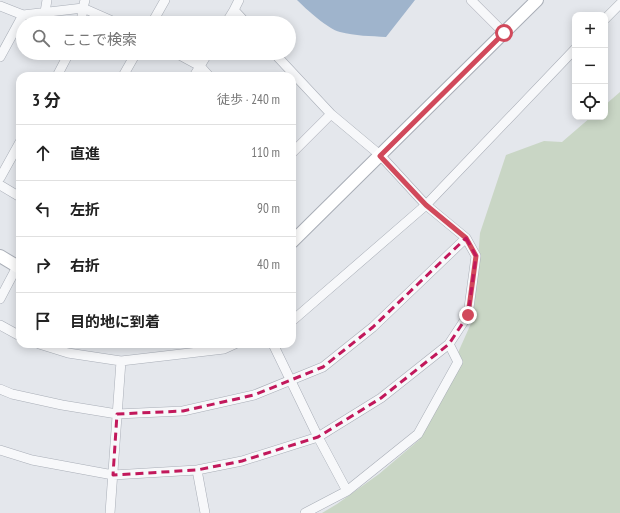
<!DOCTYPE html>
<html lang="ja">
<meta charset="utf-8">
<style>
:root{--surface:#fff;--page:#f2f2f2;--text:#222;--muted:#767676;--line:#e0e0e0}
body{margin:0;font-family:"PT Sans Narrow","Noto Sans JP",sans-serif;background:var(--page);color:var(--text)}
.controls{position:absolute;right:12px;top:12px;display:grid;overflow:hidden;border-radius:8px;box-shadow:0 2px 10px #0003}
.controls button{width:36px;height:36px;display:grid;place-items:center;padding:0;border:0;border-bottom:1px solid var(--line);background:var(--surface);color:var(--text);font:20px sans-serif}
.stop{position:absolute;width:12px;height:12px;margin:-9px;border:3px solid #d1495b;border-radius:50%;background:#fff}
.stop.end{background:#d1495b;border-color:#fff;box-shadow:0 1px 4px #0008}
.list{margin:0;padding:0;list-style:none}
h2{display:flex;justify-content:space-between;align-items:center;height:52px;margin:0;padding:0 16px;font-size:17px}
h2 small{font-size:13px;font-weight:400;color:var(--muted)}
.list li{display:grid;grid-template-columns:26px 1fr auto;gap:12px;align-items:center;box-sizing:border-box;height:56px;padding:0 16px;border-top:1px solid var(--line)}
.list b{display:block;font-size:15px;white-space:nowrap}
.list em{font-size:13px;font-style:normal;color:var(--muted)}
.icon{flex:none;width:22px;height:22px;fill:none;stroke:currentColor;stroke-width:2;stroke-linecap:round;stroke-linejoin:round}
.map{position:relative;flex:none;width:620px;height:513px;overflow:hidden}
.search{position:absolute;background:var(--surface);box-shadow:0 2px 10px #0003;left:16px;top:16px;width:280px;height:44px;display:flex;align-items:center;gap:10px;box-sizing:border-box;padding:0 14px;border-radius:22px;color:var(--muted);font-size:15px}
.panel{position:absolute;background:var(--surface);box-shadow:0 2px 10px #0003;left:16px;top:72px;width:280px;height:276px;border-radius:12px}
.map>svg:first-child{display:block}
.green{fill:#c9d6c5}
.water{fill:#9fb4cc}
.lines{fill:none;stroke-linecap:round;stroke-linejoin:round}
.street-casing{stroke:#a9aeb7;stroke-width:10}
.secondary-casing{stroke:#a9aeb7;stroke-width:14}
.street{stroke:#f7f8fa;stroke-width:9}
.secondary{stroke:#fff;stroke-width:12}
.route{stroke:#d1495b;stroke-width:5}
.marked{fill:none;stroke:#c2185b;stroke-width:3;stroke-dasharray:8 5;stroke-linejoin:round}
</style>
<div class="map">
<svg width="620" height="513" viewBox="0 0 620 513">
<rect width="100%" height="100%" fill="#e4e7ec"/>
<path class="green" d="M620,92V513H322L337,504L379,474L419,440L473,319L480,233L506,155L544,141L562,142L591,117H605V105Z"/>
<path class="water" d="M297,0H415L386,37C371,36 355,36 340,32C328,29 306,9 297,0Z"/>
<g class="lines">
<g class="street-casing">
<path id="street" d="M239,0L234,10L246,23
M471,0L504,33
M0,6L23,15L83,8L85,0
M45,12L47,0
M605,19L620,4
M81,23L83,8L117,23
M152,23L165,0
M226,23L234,10
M176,53L200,66L209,76
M274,53L331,114L292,153
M0,57L23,15
M57,76L69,53
M123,76L136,53
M194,76L208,53
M0,178L20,142
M0,185L20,197
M0,299L20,261
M292,321L426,205L575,49
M0,325L20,336
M39,344L68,353L121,361L224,349L235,344
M273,344L318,437L347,491L305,513
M0,389L12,394L62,405L117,414L183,411L254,395L323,367L373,327L466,238L426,205L380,155L331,114
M0,450L32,460L113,475L197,470L242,461L318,437L381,398L449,344L468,315L476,256L466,238
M197,470L205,513
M347,491L418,434L458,362L449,344
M110,513L121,361"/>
</g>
<g class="secondary-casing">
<path id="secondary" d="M292,242L537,0
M0,256L20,268"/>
</g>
<use href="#street" class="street"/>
<use href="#secondary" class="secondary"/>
</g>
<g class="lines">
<path class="route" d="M468,315L476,256L466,238L426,205L380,156L504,33"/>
</g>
<path class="marked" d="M466,238L476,256L468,315L449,344L381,398L318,437L242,461L197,470L113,475L117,414L183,411L254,395L323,367L373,327Z"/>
</svg>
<div class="controls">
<button>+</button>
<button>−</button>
<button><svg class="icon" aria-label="locate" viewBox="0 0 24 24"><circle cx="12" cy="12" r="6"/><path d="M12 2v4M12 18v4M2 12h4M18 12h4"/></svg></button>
</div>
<div class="stop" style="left:504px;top:33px"></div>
<div class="stop end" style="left:468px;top:315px"></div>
<div class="search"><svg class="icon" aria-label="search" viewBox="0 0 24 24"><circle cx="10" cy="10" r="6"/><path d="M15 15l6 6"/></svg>ここで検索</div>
<section class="panel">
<h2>3 分<small>徒歩 · 240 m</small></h2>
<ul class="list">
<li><svg class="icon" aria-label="ahead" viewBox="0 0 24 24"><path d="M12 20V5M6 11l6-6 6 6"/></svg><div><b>直進</b></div><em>110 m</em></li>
<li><svg class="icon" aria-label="left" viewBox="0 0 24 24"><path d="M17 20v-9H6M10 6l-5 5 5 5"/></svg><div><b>左折</b></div><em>90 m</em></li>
<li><svg class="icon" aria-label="right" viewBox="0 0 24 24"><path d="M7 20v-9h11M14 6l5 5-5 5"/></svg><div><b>右折</b></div><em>40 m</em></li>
<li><svg class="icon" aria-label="arrive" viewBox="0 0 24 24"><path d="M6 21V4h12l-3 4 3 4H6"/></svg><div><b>目的地に到着</b></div></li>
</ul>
</section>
</div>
